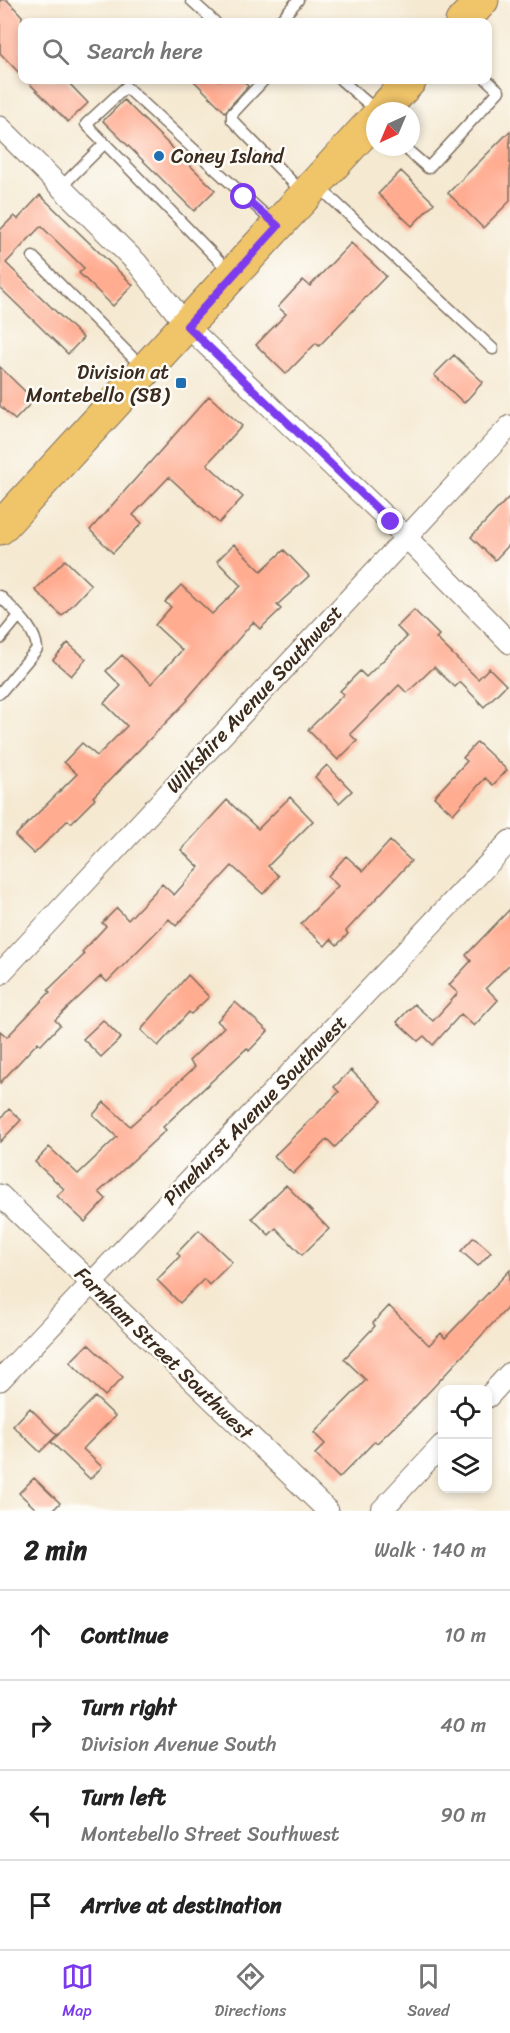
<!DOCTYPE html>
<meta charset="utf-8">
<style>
:root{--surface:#fff;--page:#f2f2f2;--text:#222;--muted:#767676;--line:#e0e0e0;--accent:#7c3aed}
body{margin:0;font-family:Sriracha,sans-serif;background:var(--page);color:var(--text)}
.controls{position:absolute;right:18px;bottom:18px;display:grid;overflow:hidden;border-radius:12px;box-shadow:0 3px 9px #0003}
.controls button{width:54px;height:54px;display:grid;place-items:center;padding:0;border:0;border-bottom:2px solid var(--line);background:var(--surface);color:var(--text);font:30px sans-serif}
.compass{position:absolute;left:366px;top:102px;width:54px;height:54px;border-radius:50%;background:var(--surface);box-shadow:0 3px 9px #0003;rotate:224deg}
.stop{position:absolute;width:18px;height:18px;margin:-14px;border:4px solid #7c3aed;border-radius:50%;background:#fff}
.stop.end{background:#7c3aed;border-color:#fff;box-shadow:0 2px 6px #0008}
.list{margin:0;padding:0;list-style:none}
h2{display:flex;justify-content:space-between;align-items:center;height:78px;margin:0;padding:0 24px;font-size:26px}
h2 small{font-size:20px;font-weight:400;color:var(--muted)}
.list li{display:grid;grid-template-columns:39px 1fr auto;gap:18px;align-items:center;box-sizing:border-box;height:90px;padding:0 24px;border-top:2px solid var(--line)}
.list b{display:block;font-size:22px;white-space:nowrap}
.list p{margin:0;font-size:20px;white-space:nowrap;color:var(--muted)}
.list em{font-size:20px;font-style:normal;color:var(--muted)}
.icon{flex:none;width:33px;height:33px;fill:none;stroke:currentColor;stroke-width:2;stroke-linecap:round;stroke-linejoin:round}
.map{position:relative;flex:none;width:510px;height:1511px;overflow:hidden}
.search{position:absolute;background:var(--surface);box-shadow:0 3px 9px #0003;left:18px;right:18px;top:18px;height:66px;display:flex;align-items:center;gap:15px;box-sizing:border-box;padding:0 21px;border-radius:12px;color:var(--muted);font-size:22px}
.sheet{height:438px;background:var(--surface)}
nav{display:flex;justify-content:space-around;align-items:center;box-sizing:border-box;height:84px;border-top:2px solid var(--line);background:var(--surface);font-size:16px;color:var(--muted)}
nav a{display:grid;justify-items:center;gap:3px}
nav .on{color:var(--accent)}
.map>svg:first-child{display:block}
.building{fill:#ffac91}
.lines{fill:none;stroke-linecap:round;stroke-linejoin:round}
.lane-casing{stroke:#7c6d5d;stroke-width:13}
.street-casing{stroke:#7c6d5d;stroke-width:23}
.primary-casing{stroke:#7c6d5d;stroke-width:35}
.lane{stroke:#fff;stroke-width:10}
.street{stroke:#fff;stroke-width:21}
.primary{stroke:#f0c469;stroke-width:33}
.route{stroke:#7c3aed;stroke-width:8}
.poi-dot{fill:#1f6fb2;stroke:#fdfcf7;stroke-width:2}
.labels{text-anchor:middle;stroke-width:5;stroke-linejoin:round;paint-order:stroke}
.poi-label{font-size:20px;fill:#3b2a1e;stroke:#fdfcf7;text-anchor:start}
.street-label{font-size:20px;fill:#3b2a1e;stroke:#fdfcf7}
</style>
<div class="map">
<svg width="510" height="1511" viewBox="0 0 510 1511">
<rect width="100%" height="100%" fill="#fdfcf7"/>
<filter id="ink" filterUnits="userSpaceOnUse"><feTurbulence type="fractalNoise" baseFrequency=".0167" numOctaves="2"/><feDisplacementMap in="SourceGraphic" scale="12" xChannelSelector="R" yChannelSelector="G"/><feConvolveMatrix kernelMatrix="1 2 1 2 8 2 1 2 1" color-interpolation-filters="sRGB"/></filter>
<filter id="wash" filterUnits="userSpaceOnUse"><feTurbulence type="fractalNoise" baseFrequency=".008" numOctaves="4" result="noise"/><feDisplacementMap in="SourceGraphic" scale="24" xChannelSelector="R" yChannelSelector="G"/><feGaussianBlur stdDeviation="1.35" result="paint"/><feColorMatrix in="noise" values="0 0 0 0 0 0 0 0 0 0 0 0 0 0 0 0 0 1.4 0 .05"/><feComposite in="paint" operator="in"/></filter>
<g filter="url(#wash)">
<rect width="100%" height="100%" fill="#f5e9d2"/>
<g id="blocks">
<path class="building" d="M0,0H7L22,16V76L0,53Z
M26,80H66L88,103L68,122Z
M193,80H242L248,86L225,112Z
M124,100L215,190L194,211L103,121Z
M510,131V201L483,228L448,193Z
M401,171L434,203L412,226L378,194Z
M40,195L133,285L113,306L79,273L84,268L41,226L6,263L83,338L68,354L0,288V230L14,216L18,219Z
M351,243L386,276L319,346L316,343L286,374L256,345L286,314L278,307L303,280L310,286Z
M454,355L483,382L464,403L434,375Z
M0,367L34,400L15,420L0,406Z
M209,396L242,426L207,464L243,497L219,523L169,477L133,515L142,523L113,553L90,530Z
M510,496V544L495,560L471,537Z
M234,544L261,571L284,550L309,576L277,605L281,609L260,629L253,622L187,699L188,700L93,797L95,799L71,823L68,820L34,854L15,836L77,774L64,762L82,743L97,756L127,726L104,703L121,686L106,671L122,655L151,684L182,650L155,625L171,607L165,602L181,585L212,614L241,586L217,561Z
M65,560L91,585L62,616L35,590Z
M414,610L439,635L436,638L478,679L489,668L506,685L484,707L460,682L455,687L434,667L407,693L399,685L350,734L357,741L338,760L308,730L344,694L340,691L360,671L366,677L407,637L397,627Z
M68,643L86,659L71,676L53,660Z
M477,742L507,770L493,785L485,778L453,814L434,797L467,761L463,758Z
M327,765L352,791L339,803L315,777Z
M290,797L313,821L268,866L279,876L263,894L232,866L176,926L169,919L107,982L101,976L55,1020L60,1025L41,1045L38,1042L0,1083V1031L7,1037L50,992L48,990L84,955L82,952L106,926L102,923L117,908L128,920L162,884L174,895L199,867L181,850L227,800L258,829Z
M390,841L411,861L346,931L348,934L337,945L331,939L325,946L301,924L338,886L328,876L346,856L363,871Z
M510,909V964L486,988L498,1000L474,1026L461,1014L433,1045L424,1036L418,1041L397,1022L414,1004L433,1021L458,993L449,985L471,961L466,955Z
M188,975L209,997L191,1014L189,1012L158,1046L141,1030Z
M235,1002L268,1031L249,1051L247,1048L163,1127L166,1130L99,1192L106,1199L85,1222L57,1196L64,1189L35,1162L49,1147L78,1174L117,1137L93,1115L104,1102L130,1126L195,1067L189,1061L224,1027L217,1021Z
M103,1020L121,1038L101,1057L83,1039Z
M351,1070L382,1101L335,1147L327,1139L293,1174L274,1156L339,1092L334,1087Z
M9,1109L21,1120L0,1142V1119Z
M286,1185L329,1229L302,1255L276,1228L269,1235L252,1218Z
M199,1230L232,1262L209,1285L204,1279L180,1303L157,1280L180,1256L177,1253Z
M474,1237L491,1252L478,1266L461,1251Z
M510,1270V1305L412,1410L377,1443L375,1441L339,1478L315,1454L325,1444L314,1433L366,1380L344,1359L375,1326L373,1323L389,1306L429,1345L441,1333L445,1338Z
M88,1344L123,1377L105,1396L70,1362Z
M95,1397L115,1416L83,1449L102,1467L90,1479L51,1442Z
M30,1408L57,1435L40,1452L13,1426Z
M34,1478L60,1503L52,1511H38L19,1493Z"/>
</g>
</g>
<g filter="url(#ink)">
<use href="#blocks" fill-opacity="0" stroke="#7c6d5d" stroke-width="1.5"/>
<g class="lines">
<g class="lane-casing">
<path id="lane" d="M191,0L215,22
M279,22L298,0
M264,80L232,114V120L303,193
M341,80L377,111
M404,147L428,168L499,91L487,80
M318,186L493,349
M61,187L104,144
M33,257L143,368
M231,273L86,124L126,87L275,224
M0,596C14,611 36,628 37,649L0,693
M0,639L19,616"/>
</g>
<g class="street-casing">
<path id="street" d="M0,127L137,263L187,326L405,536L510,643
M0,974L510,426
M0,1195L328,1511
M0,1380L510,841
M488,1397L510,1373
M381,1511L442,1445"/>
</g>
<g class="primary-casing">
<path id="primary" d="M462,22L482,0
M382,111L410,80
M0,528L375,119"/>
</g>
<use href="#lane" class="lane"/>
<use href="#street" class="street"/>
<use href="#primary" class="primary"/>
</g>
</g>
<g class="lines" filter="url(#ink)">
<path class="route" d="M244,197L278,226L187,326L391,522"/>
</g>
<g class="poi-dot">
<circle cx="159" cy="156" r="6"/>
<rect x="175" y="377" width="12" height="12" rx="3"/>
</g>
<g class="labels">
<g class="poi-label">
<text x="171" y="163">Coney Island</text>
<text x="169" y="379" text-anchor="end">Division at<tspan x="169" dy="23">Montebello (SB)</tspan></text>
</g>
<g class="street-label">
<text transform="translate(254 699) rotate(-47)" y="7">Wilkshire Avenue Southwest</text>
<text transform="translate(255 1110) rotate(-46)" y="7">Pinehurst Avenue Southwest</text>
<text transform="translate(164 1353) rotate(44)" y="7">Farnham Street Southwest</text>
</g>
</g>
</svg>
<div class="controls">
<button><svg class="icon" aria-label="locate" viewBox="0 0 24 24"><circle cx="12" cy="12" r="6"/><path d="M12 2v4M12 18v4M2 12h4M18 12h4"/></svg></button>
<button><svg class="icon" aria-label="layers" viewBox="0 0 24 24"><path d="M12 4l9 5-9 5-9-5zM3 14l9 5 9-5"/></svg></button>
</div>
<svg class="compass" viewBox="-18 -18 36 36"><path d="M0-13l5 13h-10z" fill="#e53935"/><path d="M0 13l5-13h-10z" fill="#767676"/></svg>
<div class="stop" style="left:244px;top:197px"></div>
<div class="stop end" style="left:391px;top:522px"></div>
<div class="search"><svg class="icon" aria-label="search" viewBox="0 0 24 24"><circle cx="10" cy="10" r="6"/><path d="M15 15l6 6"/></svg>Search here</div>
</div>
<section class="sheet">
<h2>2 min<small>Walk · 140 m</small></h2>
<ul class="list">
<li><svg class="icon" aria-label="ahead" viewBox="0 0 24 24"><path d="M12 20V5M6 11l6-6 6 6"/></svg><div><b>Continue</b></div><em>10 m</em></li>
<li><svg class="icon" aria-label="right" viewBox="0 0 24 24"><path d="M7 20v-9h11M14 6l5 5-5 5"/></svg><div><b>Turn right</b><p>Division Avenue South</p></div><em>40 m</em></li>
<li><svg class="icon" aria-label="left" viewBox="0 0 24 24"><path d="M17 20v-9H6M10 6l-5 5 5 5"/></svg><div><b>Turn left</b><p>Montebello Street Southwest</p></div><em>90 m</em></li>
<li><svg class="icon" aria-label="arrive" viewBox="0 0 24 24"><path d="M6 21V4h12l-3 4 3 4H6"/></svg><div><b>Arrive at destination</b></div></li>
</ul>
</section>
<nav>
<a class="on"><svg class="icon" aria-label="map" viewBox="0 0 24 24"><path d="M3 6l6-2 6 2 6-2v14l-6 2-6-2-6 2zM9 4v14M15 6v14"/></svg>Map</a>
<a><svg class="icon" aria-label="directions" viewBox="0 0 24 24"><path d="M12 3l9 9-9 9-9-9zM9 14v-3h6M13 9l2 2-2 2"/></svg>Directions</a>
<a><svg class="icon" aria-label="saved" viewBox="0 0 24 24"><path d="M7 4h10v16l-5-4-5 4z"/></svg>Saved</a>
</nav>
